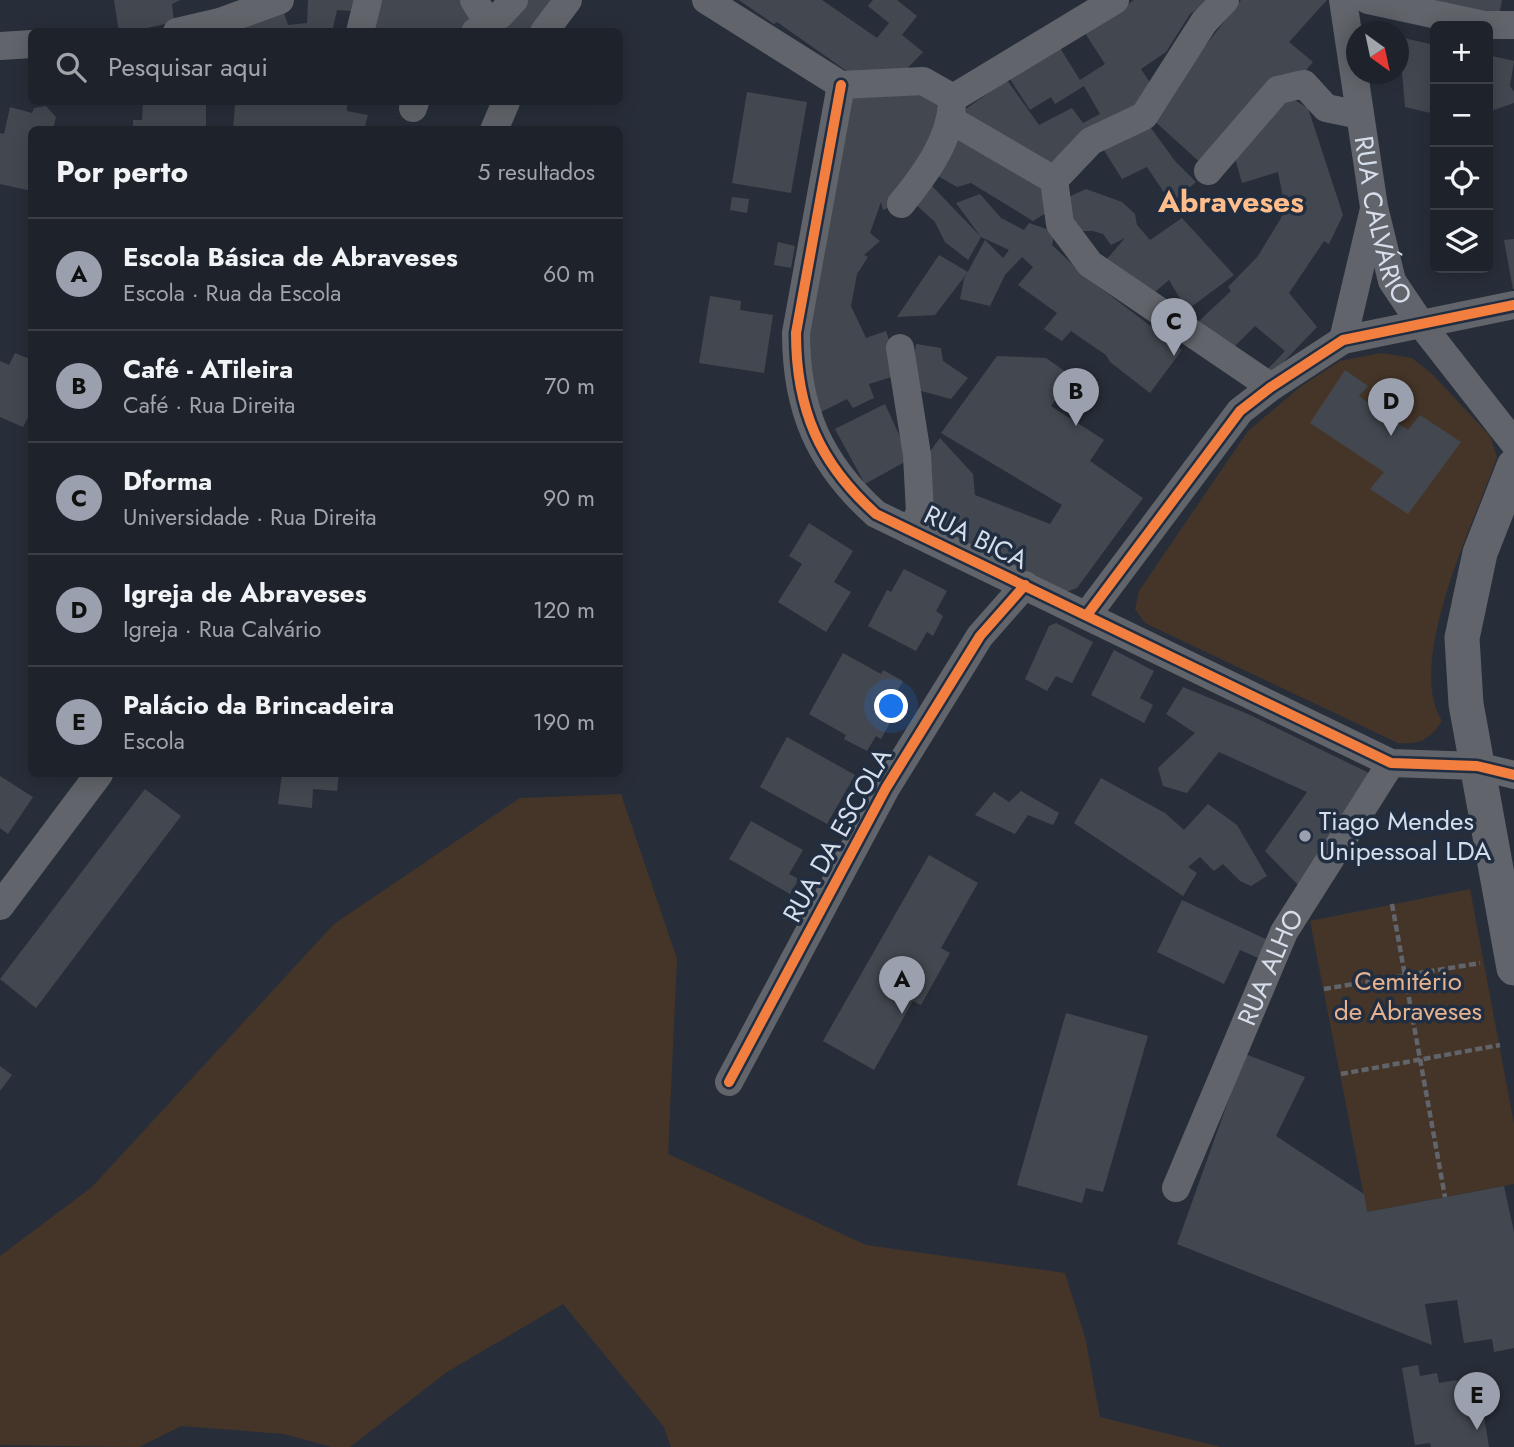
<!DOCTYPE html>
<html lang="pt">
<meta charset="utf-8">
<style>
:root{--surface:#1e222b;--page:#2b2f37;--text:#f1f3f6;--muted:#a1a4a9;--line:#3c3f47;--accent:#9aa0ad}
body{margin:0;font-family:Jost,sans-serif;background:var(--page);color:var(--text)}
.controls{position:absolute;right:21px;top:21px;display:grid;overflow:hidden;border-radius:10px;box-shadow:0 4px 18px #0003}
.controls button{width:63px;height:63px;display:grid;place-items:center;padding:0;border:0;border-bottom:2px solid var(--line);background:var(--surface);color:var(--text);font:35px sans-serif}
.compass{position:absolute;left:1346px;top:21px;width:63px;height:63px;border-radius:50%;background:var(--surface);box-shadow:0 4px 18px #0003;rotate:147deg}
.you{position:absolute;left:892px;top:707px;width:24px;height:24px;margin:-18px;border:5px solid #fff;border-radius:50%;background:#1a73e8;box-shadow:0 0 0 10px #1a73e833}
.badge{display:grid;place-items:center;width:46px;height:46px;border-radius:50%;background:var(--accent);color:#111;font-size:23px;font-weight:700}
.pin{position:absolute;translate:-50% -58px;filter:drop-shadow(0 2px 4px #0008)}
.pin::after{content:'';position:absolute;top:37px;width:24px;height:21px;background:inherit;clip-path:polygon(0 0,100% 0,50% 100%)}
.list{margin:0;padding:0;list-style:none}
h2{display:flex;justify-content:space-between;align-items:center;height:91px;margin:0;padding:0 28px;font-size:30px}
h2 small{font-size:23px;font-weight:400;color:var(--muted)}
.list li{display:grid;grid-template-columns:46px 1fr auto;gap:21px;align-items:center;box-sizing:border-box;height:112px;padding:0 28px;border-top:2px solid var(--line)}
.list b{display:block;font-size:26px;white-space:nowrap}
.list p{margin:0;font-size:23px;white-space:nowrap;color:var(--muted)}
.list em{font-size:23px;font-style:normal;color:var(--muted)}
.icon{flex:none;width:38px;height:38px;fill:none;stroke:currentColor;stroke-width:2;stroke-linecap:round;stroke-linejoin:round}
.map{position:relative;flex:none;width:1514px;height:1447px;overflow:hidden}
.search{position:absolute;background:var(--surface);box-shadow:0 4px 18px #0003;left:28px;top:28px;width:595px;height:77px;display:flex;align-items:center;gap:18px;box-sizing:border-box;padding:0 24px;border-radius:10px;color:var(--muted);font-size:26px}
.panel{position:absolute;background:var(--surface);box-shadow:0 4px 18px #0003;left:28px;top:126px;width:595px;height:651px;border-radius:10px}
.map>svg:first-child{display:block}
.green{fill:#453529}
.building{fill:#434850;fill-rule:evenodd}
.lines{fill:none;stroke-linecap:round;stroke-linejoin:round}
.path{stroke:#61656b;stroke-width:4.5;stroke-dasharray:7 3.5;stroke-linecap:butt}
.minor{stroke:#61656b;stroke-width:28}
.tertiary{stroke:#61656b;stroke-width:35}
.cycleway-casing{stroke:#212d40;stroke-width:15}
.cycleway{stroke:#f27e40;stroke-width:10}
.poi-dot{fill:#9aa0ad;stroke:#212d40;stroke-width:2.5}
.labels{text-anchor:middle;stroke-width:7;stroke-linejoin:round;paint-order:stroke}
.street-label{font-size:26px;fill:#d7deeb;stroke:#212d40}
.poi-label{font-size:26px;fill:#d7deeb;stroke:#212d40;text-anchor:start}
.park-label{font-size:26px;fill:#e4b28e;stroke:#212d40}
.quarter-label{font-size:30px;font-weight:bold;fill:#ffbd8b;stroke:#212d40}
</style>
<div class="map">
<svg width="1514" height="1447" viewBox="0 0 1514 1447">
<rect width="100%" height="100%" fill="#282e39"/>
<path class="green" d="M1381,353L1412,358L1433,375L1490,436L1497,457C1476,519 1404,662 1442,721C1430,739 1420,745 1398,743L1145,623L1135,609L1139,591L1248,431L1299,388L1340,361Z
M621,794L677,959L668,1154L866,1245L1065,1273L1085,1337L1100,1417L1221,1447H671L664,1427L563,1304L447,1372L350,1447H332L284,1434L181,1426L139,1447L0,1445V1256L92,1187L334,924L520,798Z
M1470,889L1514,1124V1184L1367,1212L1310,921Z"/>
<path class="building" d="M114,0H180L172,4L174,22L129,32H119Z
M308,0H364L352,11L337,10L332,32H240L238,21L282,6L288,25L307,23Z
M377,0H471L479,16L464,32H363Z
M518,0H562L537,32H488Z
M739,0H822L877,38L889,23L868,6L873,0H897L917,16L902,35L923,52L899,77L858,79L777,22L774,24Z
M1134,0H1211L1190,14L1166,52L1141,69L1157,93L1089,139L1041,168L960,113L1007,80L1039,125L1072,108L1083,123L1100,114L1084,86L1055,104L1051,97L1030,110L1010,79L1060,48L1080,80L1105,64L1085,33Z
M1241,0H1327L1289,42L1313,62L1295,83L1282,74L1204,166L1150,117Z
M1416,0H1502L1499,15Z
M1399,37L1435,45V114L1405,107Z
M1488,55L1514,61L1510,86L1514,92V103L1488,112Z
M910,89L946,111L893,206L883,210L881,202L870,233L880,241L864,255L868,257L857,274L851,306L866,338L886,331L901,374L869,384L874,398L853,408L847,399L819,413L804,352L844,92Z
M747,92L807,102L791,193L732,183Z
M1291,98L1308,108L1343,215L1329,244L1324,241L1289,293L1317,327L1269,377L1198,322L1231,291L1228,287L1258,256L1281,218L1285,207L1278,172L1242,183L1233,151ZM1255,326L1285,351L1267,370L1233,348Z
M143,102H206V130H133V120H142Z
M283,102H337L347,105V111L368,115L364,130H233L235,105Z
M46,106L56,117L53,130H32V191L0,184V133L4,134L10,107L32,113L34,108Z
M1151,128L1175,161L1196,182L1171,203L1147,167L1122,179L1102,147Z
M952,137L1041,182L1054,208L1033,221L971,183L957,187L933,173Z
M932,186L981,237L968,260L945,242L935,222L912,201Z
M1086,189L1122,202L1135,214L1137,225L1150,240L1182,218L1234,275L1187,310L1169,280L1149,297L1100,267L1125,238L1111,245L1103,234L1093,231H1073L1062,200Z
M980,194L1001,218L1024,230L1029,223L1055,232L1052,245L1086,277L1182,350L1150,393L1110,362L1106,355L1071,331L1062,341L1044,329L1057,313L1018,285L1033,267L1022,257L1005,275L990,306L960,299L964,279L985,240L1003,258L1009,250L981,237L956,203Z
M732,197L749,199L747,213L730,210Z
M1514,239V289H1513L1504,240Z
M778,242L795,246L791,268L774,265Z
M939,255L968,272L935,315L897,317Z
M710,296L741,301L740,310L773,315L764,373L699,363Z
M916,344L941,348L943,361L968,378L951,399L910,388Z
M15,353L32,360V410L23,427L0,417V361L9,365Z
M997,356L1046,358L1073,377L1051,406L1104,440L1090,461L1143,498L1077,588L1066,592L924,529L936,512L924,505L922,486L932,471L922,462L940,438L973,474L975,495L1050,524L1062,505L941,433Z
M1345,370L1368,386L1359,396L1408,430L1420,415L1461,442L1408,514L1370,489L1384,472L1310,423Z
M885,404L910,459L865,484L835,429Z
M809,523L853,551L834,582L851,592L826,632L778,602L802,564L789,556Z
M904,569L947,591L936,611L943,616L933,636L927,632L916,651L868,626L887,590L891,592Z
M1056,623L1093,642L1072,683L1056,676L1047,691L1025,679L1049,626Z
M1114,650L1154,671L1140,698L1153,705L1144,723L1091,695Z
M843,653L881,674L883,670L903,681L895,695L903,699L881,739L876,736L867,751L844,739L846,735L809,714Z
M1183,687L1248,714L1371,774L1300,887L1265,851L1307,792L1219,752L1187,793L1163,786L1158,768L1195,733L1166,714Z
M787,737L855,775L827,824L760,787Z
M282,774H339L337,791L313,789L312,808L278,804Z
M0,776L33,797L8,834L0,828Z
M1101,778L1165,813L1184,830L1208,804L1237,825L1267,876L1251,886L1240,881L1223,864L1214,871L1200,857L1188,867L1197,873L1183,896L1074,823Z
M145,789L181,816L36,1008L0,979Z
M1021,791L1059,813L1053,825L1028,815L1015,834L975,815L994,792L1009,802Z
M751,821L803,850L789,874L799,879L790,894L729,859Z
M929,855L978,883L941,948L950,953L921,1005L913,1001L874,1070L823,1041Z
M1182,900L1274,943L1265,961L1240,950L1224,984L1157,952Z
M1066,1013L1148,1036L1103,1192L1086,1188L1082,1203L1017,1185Z
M1245,1054L1305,1077L1276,1136L1364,1194L1367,1212L1504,1186L1514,1232V1348L1494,1352L1492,1339L1464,1343L1457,1300L1425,1304L1432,1345L1177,1244Z
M0,1066L12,1075L0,1091Z
M1418,1365L1420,1376L1437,1373L1439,1383L1457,1380L1458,1389L1479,1386L1489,1447H1431L1430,1443L1415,1445L1402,1368Z"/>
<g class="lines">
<path class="path" d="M1392,904L1445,1197
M1324,989L1480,963
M1341,1074L1500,1045"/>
<g class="minor">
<path d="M474,0L488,23"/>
<path d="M706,0L841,85"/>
<path id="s1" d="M1343,0L1374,207L1392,281L1421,324L1514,443"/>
<path d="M1368,0L1484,25H1514"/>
<path d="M177,32L220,22L280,0"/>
<path d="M360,32L368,0"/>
<path d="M475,32L500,15L514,0"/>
<path d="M544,32L568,0"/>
<path d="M0,46L32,44"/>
<path d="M841,85L796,333C796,409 819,463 876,514L1391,763L1477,766L1514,775"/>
<path d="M841,85L923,81L953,98"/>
<path d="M953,98L1115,0"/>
<path d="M413,108L415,102"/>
<path d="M951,120L1054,180L1060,224L1090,264L1271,387"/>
<path d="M494,130L506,102"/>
<path d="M1208,171L1278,90L1304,84L1326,108L1360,115"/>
<path d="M1054,180L1091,141L1144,116L1204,22L1225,0"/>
<path d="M901,204C924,176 950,141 952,104"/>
<path d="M1343,340L1373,213"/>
<path d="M900,348L917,455L920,512L911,531"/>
<path d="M1087,615L1240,411L1271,387L1343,340L1514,305"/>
<path d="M0,906L99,774"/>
<path d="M729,1082L886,788L980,636L1025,585"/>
<path id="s2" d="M1176,1188L1284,932L1391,763"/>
</g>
<path class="tertiary" d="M1514,466L1480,553L1462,638L1466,704L1514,968"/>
<g class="cycleway-casing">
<path id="cycleway" d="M841,85L796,333C796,409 819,463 876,514L1391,763L1477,766L1514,775
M1087,615L1240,411L1271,387L1343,340L1514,305
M729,1082L886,788L980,636L1025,585"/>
</g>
<use href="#cycleway" class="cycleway"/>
</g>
<circle class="poi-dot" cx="1305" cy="836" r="7"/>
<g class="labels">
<g class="street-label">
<text dy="9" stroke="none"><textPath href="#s1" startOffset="224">RUA CALVÁRIO</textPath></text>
<text transform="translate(976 537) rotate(26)" y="9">RUA BICA</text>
<text transform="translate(837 835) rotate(-61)" y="9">RUA DA ESCOLA</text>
<text dy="9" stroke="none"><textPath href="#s2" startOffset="240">RUA ALHO</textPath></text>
</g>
<g class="poi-label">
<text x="1319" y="830">Tiago Mendes<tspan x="1319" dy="30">Unipessoal LDA</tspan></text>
</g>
<g class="park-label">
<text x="1408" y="990">Cemitério<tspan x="1408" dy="30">de Abraveses</tspan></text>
</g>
<g class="quarter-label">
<text x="1231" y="212">Abraveses</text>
</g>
</g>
</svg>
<div class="controls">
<button>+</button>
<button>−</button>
<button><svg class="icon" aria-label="locate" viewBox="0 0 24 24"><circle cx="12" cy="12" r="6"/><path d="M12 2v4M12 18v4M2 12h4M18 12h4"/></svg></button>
<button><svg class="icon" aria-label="layers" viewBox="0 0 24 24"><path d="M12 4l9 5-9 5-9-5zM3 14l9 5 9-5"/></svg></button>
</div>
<svg class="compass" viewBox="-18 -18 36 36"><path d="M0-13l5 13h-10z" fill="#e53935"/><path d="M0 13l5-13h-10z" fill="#a1a4a9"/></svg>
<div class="you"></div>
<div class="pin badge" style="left:902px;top:1014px">A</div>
<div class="pin badge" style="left:1076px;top:426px">B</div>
<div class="pin badge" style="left:1174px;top:356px">C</div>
<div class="pin badge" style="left:1391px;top:436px">D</div>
<div class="pin badge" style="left:1477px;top:1430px">E</div>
<div class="search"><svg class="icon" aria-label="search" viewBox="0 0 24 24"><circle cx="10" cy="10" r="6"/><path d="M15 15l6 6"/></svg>Pesquisar aqui</div>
<section class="panel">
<h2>Por perto<small>5 resultados</small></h2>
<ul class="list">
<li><span class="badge">A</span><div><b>Escola Básica de Abraveses</b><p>Escola · Rua da Escola</p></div><em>60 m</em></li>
<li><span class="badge">B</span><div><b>Café - ATileira</b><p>Café · Rua Direita</p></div><em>70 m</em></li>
<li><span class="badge">C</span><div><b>Dforma</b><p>Universidade · Rua Direita</p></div><em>90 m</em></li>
<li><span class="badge">D</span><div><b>Igreja de Abraveses</b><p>Igreja · Rua Calvário</p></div><em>120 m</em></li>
<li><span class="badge">E</span><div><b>Palácio da Brincadeira</b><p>Escola</p></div><em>190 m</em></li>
</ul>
</section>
</div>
